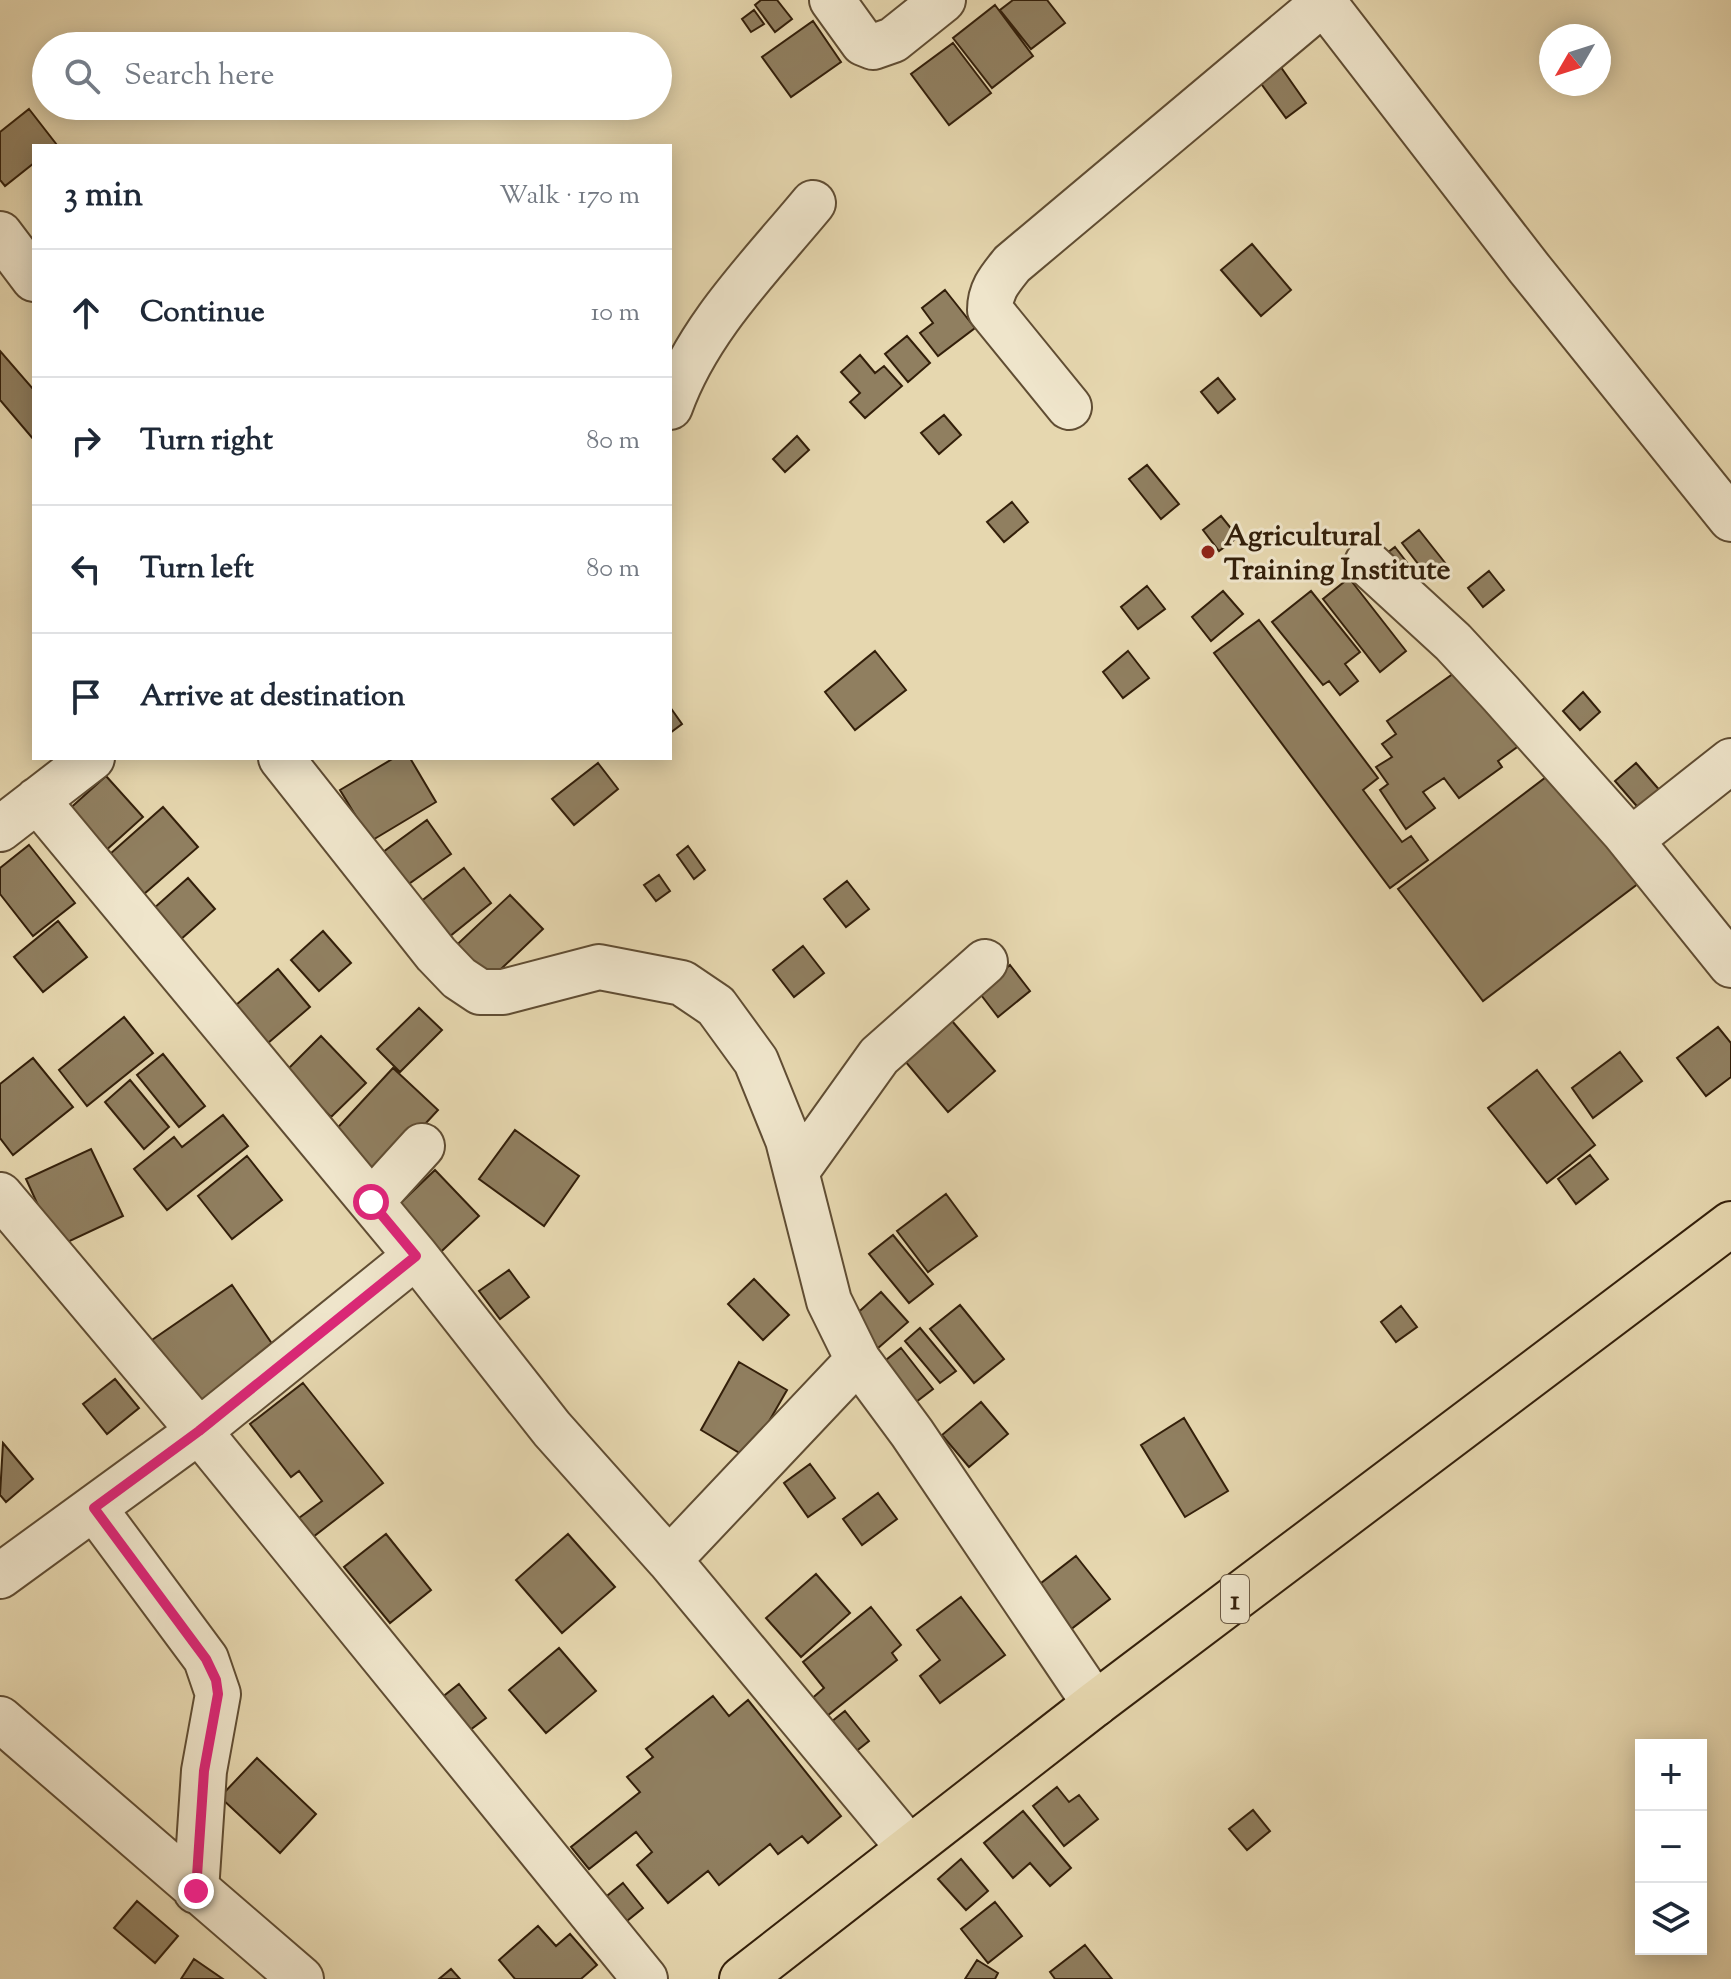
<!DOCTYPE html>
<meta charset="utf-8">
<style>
:root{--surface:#fff;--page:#f6f6f7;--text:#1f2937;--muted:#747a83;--line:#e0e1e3}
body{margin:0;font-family:"Sorts Mill Goudy",serif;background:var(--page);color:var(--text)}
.controls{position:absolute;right:24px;bottom:24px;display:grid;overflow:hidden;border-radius:0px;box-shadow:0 4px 20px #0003}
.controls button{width:72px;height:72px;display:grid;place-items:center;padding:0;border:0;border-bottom:2px solid var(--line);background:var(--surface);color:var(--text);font:40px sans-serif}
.compass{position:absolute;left:1539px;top:24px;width:72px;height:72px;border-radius:50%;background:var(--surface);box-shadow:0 4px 20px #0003;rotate:231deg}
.stop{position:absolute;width:24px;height:24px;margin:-18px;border:6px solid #db2777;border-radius:50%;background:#fff}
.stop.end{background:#db2777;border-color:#fff;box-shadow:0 2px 8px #0008}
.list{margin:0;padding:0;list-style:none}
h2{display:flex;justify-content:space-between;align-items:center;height:104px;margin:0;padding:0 32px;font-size:34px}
h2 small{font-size:26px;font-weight:400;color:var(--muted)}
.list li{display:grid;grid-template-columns:52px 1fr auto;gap:24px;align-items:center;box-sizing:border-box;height:128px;padding:0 32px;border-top:2px solid var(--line)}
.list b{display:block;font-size:30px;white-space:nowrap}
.list em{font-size:26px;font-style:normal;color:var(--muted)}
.icon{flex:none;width:44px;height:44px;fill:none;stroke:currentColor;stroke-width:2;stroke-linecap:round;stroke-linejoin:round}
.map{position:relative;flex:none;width:1731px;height:1979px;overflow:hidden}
.search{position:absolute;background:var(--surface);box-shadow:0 4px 20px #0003;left:32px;top:32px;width:640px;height:88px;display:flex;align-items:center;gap:20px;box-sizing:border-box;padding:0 28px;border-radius:44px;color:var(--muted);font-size:30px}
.panel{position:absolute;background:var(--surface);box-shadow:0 4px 20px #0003;left:32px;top:144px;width:640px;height:616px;border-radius:0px}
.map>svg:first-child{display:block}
.building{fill:#907f60;stroke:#331f0a;stroke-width:2}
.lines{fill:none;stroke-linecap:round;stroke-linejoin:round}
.minor-casing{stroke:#604d33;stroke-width:48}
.highway-casing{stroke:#331f0a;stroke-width:48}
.minor{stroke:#efe5cb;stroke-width:44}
.highway{stroke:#e6d7af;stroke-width:44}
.route{stroke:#db2777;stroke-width:10}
.poi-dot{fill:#8f2418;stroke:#efe5cb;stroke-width:3}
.labels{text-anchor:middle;stroke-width:6;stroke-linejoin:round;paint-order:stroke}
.shield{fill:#efe5cb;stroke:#6b5a44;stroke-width:2}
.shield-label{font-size:28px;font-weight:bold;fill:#331f0a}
.poi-label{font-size:30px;font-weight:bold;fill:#331f0a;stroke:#efe5cb;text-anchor:start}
</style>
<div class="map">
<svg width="1731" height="1979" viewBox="0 0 1731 1979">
<rect width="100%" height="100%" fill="#e6d7af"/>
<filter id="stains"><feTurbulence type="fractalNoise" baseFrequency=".0025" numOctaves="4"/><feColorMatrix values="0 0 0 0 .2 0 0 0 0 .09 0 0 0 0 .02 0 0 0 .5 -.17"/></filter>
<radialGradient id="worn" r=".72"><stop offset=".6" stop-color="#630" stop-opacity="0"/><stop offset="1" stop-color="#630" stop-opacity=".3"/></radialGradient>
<path class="building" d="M761,0H777L792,19L775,32L755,5Z
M1013,0H1047L1065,23L1031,49L1000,10Z
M995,5L1033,56L992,88L953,38Z
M754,10L764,24L751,32L742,19Z
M813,21L841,62L791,97L762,57Z
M953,43L991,93L949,125L911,74Z
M1278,63L1306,103L1286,118L1257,78Z
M29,109L57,145L34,146V163L5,186L0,180V132Z
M1252,244L1291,290L1261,316L1221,270Z
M945,290L975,328L938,356L920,333L933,323L922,308Z
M907,336L930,363L908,382L885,354Z
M0,351L34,390V440L0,400Z
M860,355L875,373L884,366L902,386L865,418L850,402L860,393L841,372Z
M1218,378L1235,399L1218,413L1201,392Z
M944,415L961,435L939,454L921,433Z
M797,436L809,450L785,472L773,459Z
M1147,465L1179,504L1161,519L1129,479Z
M1012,502L1028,522L1004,542L987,522Z
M1221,516L1238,537L1219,551L1203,530Z
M1419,530L1446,564L1429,578L1402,543Z
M1395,547L1422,582L1407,595L1379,559Z
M1489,571L1504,590L1483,607L1468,588Z
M1349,578L1406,651L1380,672L1323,599Z
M1147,586L1165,609L1138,629L1121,607Z
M1223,591L1243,614L1211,641L1192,617Z
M1311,591L1360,652L1345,664L1358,681L1340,695L1329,681L1323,685L1272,622Z
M1259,620L1378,778L1363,790L1402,842L1411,836L1428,860L1390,888L1214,653Z
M875,651L906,690L855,730L825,692Z
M1128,651L1149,678L1123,698L1103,672Z
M1464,666L1520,745L1498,761L1502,767L1459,798L1444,778L1423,792L1435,808L1406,829L1380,790L1388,784L1376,767L1392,757L1382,744L1396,734L1387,721Z
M1583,692L1600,712L1580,730L1563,711Z
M670,707L682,724L670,733Z
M394,758H410L436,802L371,841L340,790Z
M598,763L618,789L574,825L552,799Z
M1636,763L1662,793L1641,811L1615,781Z
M1554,771L1639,883L1483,1001L1398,889Z
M106,776L143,817L93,862L56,821Z
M163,807L198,847L136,901L101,862Z
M427,820L451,854L403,888L379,855Z
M29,845L75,903L33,936L0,894V868Z
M688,846L705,870L694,879L677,855Z
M464,868L491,903L444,941L415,906Z
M659,875L670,891L656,901L644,885Z
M188,878L215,909L171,948L144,917Z
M847,881L869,909L846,927L824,899Z
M510,895L543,929L480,989L447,954Z
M58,921L87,957L43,992L14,957Z
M323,931L351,963L319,991L291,960Z
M803,946L824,973L794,997L773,970Z
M1010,965L1030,991L998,1017L978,991Z
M278,969L310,1007L261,1049L229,1011Z
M419,1008L442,1030L400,1072L377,1049Z
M124,1017L153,1053L87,1106L59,1070Z
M952,1021L995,1071L948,1112L899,1054L930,1029L936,1036Z
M1718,1027L1731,1043V1077L1706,1096L1677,1058Z
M321,1036L366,1083L331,1117L286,1071Z
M1620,1052L1642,1081L1593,1118L1572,1088Z
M163,1054L205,1106L179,1127L137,1075Z
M33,1058L73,1107L13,1155L0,1138V1084Z
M393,1068L438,1110L375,1178L330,1136Z
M1537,1070L1595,1145L1547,1183L1488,1108Z
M130,1080L169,1127L144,1149L105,1102Z
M223,1115L248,1146L167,1210L134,1169L174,1137L182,1147Z
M515,1130L579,1176L544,1226L479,1179Z
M91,1149L123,1216L57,1247L26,1179Z
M1590,1155L1608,1179L1576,1204L1558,1179Z
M247,1156L282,1200L232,1239L198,1196Z
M435,1170L479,1216L430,1262L386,1217Z
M946,1194L977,1236L928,1272L897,1231Z
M893,1235L933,1284L909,1303L869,1254Z
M509,1270L529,1297L500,1319L479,1291Z
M754,1279L789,1315L763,1340L728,1304Z
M232,1285L279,1354L196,1410L149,1342Z
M881,1292L908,1322L870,1355L844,1325Z
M960,1305L1004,1359L974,1383L930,1329Z
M1401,1306L1417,1327L1396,1342L1381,1322Z
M920,1328L956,1371L940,1383L905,1341Z
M901,1348L933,1389L912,1405L881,1364Z
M739,1362L787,1390L748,1458L701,1430Z
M115,1379L139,1408L107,1434L83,1404Z
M303,1383L383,1483L313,1537L299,1518L322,1501L299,1471L291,1477L250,1424Z
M981,1402L1008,1434L969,1467L942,1435Z
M1184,1418L1228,1491L1185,1517L1141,1445Z
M3,1443L33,1479L6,1502L0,1495Z
M810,1464L835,1498L808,1517L784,1483Z
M878,1493L897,1519L862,1545L843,1519Z
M386,1534L431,1590L390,1623L344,1567Z
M568,1534L615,1587L562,1633L516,1580Z
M1076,1556L1110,1599L1070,1630L1036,1587Z
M816,1574L850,1613L801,1657L766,1618Z
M961,1597L1005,1655L940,1703L920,1676L940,1660L917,1630Z
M871,1607L901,1645L892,1653L897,1660L822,1720L808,1702L824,1688L803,1662Z
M559,1648L596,1691L546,1733L509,1690Z
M459,1684L486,1718L462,1736L436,1702Z
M713,1696L729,1716L748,1700L841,1816L808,1843L802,1836L778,1854L770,1844L719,1885L708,1871L668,1903L637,1865L652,1852L636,1832L589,1869L571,1847L640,1792L627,1777L653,1757L646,1749Z
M845,1711L869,1741L850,1756L826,1726Z
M257,1758L316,1814L280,1853L220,1797Z
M1057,1787L1069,1802L1079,1795L1098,1819L1064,1846L1033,1806Z
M1253,1810L1270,1831L1247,1850L1229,1829Z
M1023,1811L1071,1868L1050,1886L1030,1863L1013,1878L984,1843Z
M961,1859L988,1891L966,1910L938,1879Z
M623,1883L643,1908L617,1929L597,1904Z
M137,1901L178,1936L155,1963L114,1928Z
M995,1902L1022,1936L988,1963L961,1929Z
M538,1926L556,1946L570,1934L597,1965L581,1979H515L499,1960Z
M1085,1945L1112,1979H1055L1050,1972Z
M194,1959L223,1979H181Z
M977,1960L998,1973L995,1979H965Z
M451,1969L460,1979H439Z"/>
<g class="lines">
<g class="minor-casing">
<path id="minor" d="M832,0L863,43L873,47L893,40L943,0
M1322,0L1529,268L1731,519
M0,234L34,279
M670,407C698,328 761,266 813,203
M1069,407L990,310C990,290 1000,279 1012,264L1324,2
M1367,563L1453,642L1501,694L1623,831L1731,965
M281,758L436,954L459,978L480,992H503L599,967L682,983L716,1006L756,1061L788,1140L829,1301L858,1360L912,1433L1095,1704
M37,800L416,1256L552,1429L669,1560L909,1848
M0,829L92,758
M1631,840L1731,761
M796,1172L879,1056L985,962
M0,1195L199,1431L645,1979
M371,1202L422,1146
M94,1508L206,1659L218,1694L204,1771L196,1891
M669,1560L858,1360
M0,1576L199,1431L416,1256
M0,1719L301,1979"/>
</g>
<g class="highway-casing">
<path id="highway" d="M742,1979L1095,1704L1731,1224"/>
</g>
<use href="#minor" class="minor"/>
<use href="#highway" class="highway"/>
</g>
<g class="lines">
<path class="route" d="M196,1891L204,1771L218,1694L216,1680L206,1659L94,1508L199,1431L416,1256L371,1202"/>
</g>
<circle class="poi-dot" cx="1208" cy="552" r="8"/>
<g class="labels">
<rect class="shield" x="1221" y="1575" width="28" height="48" rx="6"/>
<g class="shield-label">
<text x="1235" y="1609">1</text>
</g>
<g class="poi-label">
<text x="1224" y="545">Agricultural<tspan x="1224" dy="34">Training Institute</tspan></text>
</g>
</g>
<rect width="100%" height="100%" filter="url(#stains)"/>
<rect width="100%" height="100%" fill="url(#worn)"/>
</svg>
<div class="controls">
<button>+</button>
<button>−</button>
<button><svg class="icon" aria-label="layers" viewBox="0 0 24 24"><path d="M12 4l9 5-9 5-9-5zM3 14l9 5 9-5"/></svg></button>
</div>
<svg class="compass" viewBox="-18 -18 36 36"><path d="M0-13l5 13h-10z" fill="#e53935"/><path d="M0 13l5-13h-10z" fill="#747a83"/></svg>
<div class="stop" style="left:371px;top:1202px"></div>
<div class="stop end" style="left:196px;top:1891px"></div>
<div class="search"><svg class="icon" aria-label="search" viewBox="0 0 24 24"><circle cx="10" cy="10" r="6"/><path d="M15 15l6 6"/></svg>Search here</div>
<section class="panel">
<h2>3 min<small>Walk · 170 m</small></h2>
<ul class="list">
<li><svg class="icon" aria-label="ahead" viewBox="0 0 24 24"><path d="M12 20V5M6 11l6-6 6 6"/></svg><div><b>Continue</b></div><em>10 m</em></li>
<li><svg class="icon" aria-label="right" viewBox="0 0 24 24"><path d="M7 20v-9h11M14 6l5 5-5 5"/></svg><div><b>Turn right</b></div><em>80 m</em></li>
<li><svg class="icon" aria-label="left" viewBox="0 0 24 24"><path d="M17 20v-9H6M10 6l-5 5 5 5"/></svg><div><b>Turn left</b></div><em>80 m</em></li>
<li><svg class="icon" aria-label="arrive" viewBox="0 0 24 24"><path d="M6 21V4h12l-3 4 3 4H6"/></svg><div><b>Arrive at destination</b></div></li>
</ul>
</section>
</div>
